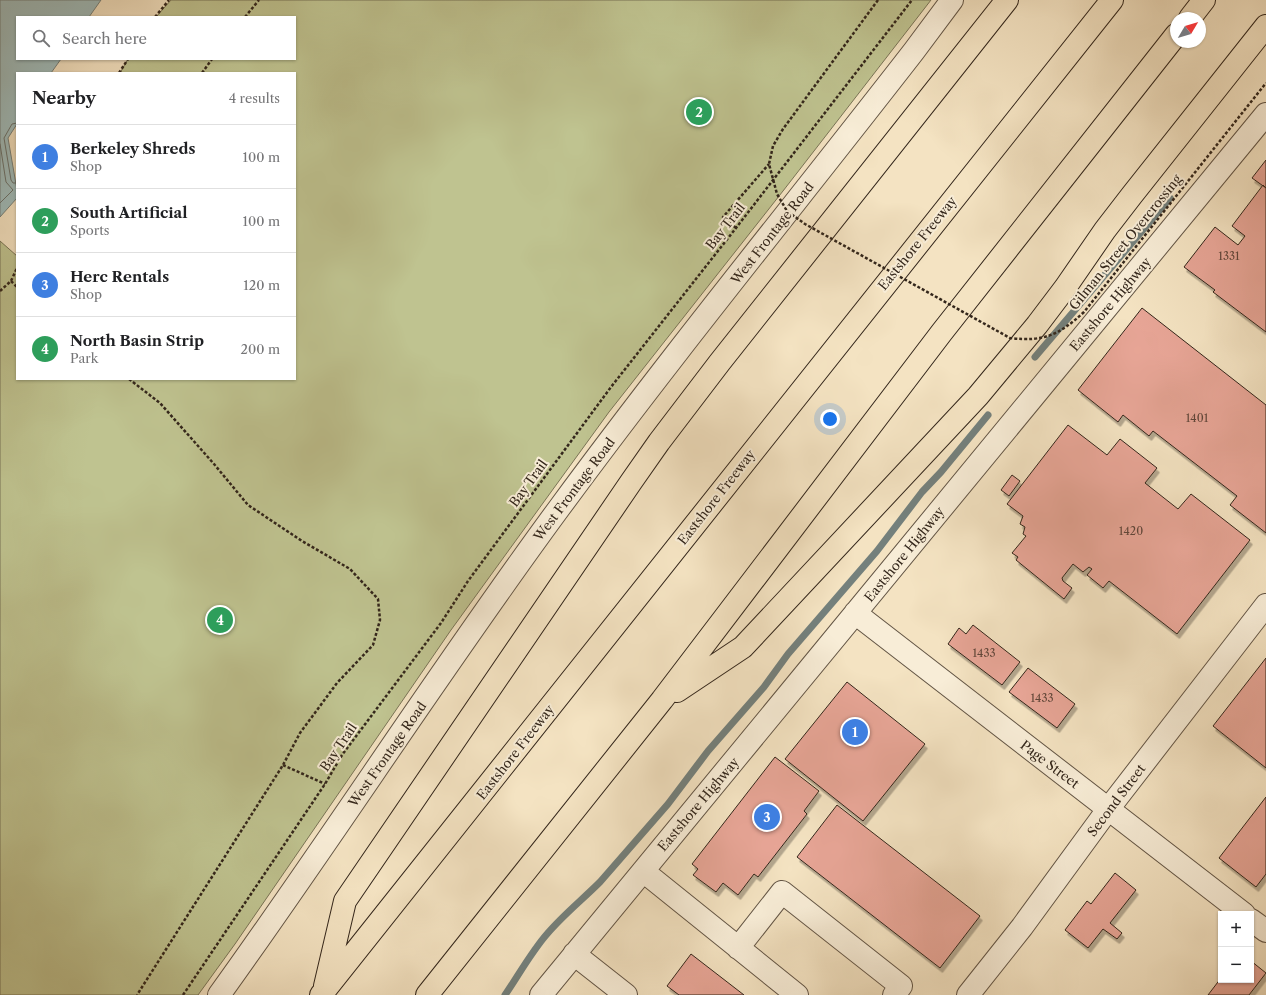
<!DOCTYPE html>
<meta charset="utf-8">
<style>
:root{--surface:#fff;--page:#f6f6f6;--text:#202124;--muted:#757577;--line:#e0e0e0;--accent:#0b8043}
body{margin:0;font-family:"Libre Caslon Text",serif;background:var(--page);color:var(--text)}
.controls{position:absolute;right:12px;bottom:12px;display:grid;overflow:hidden;border-radius:0px;box-shadow:0 1px 3px #0004}
.controls button{width:36px;height:36px;display:grid;place-items:center;padding:0;border:0;border-bottom:1px solid var(--line);background:var(--surface);color:var(--text);font:20px sans-serif}
.compass{position:absolute;left:1170px;top:12px;width:36px;height:36px;border-radius:50%;background:var(--surface);box-shadow:0 1px 3px #0004;rotate:52deg}
.you{position:absolute;left:830px;top:419px;width:14px;height:14px;margin:-10px;border:3px solid #fff;border-radius:50%;background:#1a73e8;box-shadow:0 0 0 6px #1a73e833}
.badge{display:grid;place-items:center;width:26px;height:26px;border-radius:50%;background:var(--accent);color:#fff;font-size:13px;font-weight:700}
.pin{position:absolute;translate:-50% -50%;border:2px solid #fff;box-shadow:0 1px 4px #0006}
.list{margin:0;padding:0;list-style:none}
h2{display:flex;justify-content:space-between;align-items:center;height:52px;margin:0;padding:0 16px;font-size:17px}
h2 small{font-size:13px;font-weight:400;color:var(--muted)}
.list li{display:grid;grid-template-columns:26px 1fr auto;gap:12px;align-items:center;box-sizing:border-box;height:64px;padding:0 16px;border-top:1px solid var(--line)}
.list b{display:block;font-size:15px;white-space:nowrap}
.list p{margin:0;font-size:13px;white-space:nowrap;color:var(--muted)}
.list em{font-size:13px;font-style:normal;color:var(--muted)}
.icon{flex:none;width:22px;height:22px;fill:none;stroke:currentColor;stroke-width:2;stroke-linecap:round;stroke-linejoin:round}
.map{position:relative;flex:none;width:1266px;height:995px;overflow:hidden}
.search{position:absolute;background:var(--surface);box-shadow:0 1px 3px #0004;left:16px;top:16px;width:280px;height:44px;display:flex;align-items:center;gap:10px;box-sizing:border-box;padding:0 14px;border-radius:0px;color:var(--muted);font-size:15px}
.panel{position:absolute;background:var(--surface);box-shadow:0 1px 3px #0004;left:16px;top:72px;width:280px;height:308px;border-radius:0px}
.map>svg:first-child{display:block}
.green{fill:#bfc390;stroke:#797456}
.water{fill:#9fbcbc;stroke:#74807c}
.lines{fill:none;stroke-linecap:round;stroke-linejoin:round}
.shore{stroke:#69716c;stroke-width:1}
.stream{stroke:#74807c;stroke-width:7}
.building{fill:#e7a596;stroke:#33261b;filter:url(#shadow)}
.minor-casing{stroke:#635545;stroke-width:24}
.highway-casing{stroke:#33261b;stroke-width:24}
.path{stroke:#33261b;stroke-width:2.5;stroke-dasharray:3 2;stroke-linecap:butt}
.minor{stroke:#f8edd7;stroke-width:22}
.highway{stroke:#f4e3c2;stroke-width:22}
.path-bridge{stroke:#33261b;stroke-width:2.5;stroke-dasharray:3 2;stroke-linecap:butt}
.labels{text-anchor:middle;stroke-width:4;stroke-linejoin:round;paint-order:stroke}
.number-label{font-size:11px;fill:#60463a}
.street-label{font-size:13px;fill:#33261b;stroke:#f8edd7}
</style>
<div class="map">
<svg width="1266" height="995" viewBox="0 0 1266 995">
<defs>
<filter id="shadow"><feDropShadow dx="2.5" dy="4.5" stdDeviation="0" flood-color="#0004"/></filter>
</defs>
<rect width="100%" height="100%" fill="#f4e3c2"/>
<filter id="stains"><feTurbulence type="fractalNoise" baseFrequency=".005" numOctaves="4"/><feColorMatrix values="0 0 0 0 .2 0 0 0 0 .09 0 0 0 0 .02 0 0 0 .5 -.17"/></filter>
<radialGradient id="worn" r=".72"><stop offset=".6" stop-color="#630" stop-opacity="0"/><stop offset="1" stop-color="#630" stop-opacity=".3"/></radialGradient>
<path class="green" d="M171,0H931L783,191L609,412L451,630L235,944L198,995H0V241L17,256V379H295V73H120L128,59H295V17H156Z"/>
<path class="water" d="M0,0H101L89,17H17V59H61L51,73H17V124L8,138L17,190V198L0,217Z"/>
<g class="lines">
<path class="shore" d="M17,123L12,124L4,138L11,180L13,183H17
M0,144L6,182L13,190L0,203"/>
<path class="stream" d="M1035,357L1170,198
M505,995C518,976 532,951 547,934C563,915 582,900 600,882L668,804L708,751L764,687L788,654L877,551L922,492L941,472L988,415"/>
</g>
<path class="building" d="M1266,160V188L1252,178Z
M1263,185L1266,188V332L1213,292L1215,290L1184,267L1215,227L1238,245L1245,236L1232,226Z
M1142,308L1266,405V533L1230,505L1237,496L1153,431L1149,436L1123,415L1118,422L1078,390Z
M1068,425L1107,455L1120,439L1157,468L1145,483L1178,509L1191,494L1250,540L1177,634L1109,581L1103,588L1087,575L1092,569L1089,567L1083,572L1073,564L1062,578L1063,581L1072,588L1064,599L1016,560L1018,557L1012,553L1026,536L1023,534L1025,527L1020,524L1023,516L1007,504Z
M1012,475L1020,481L1009,496L1001,490Z
M973,625L1020,662L1002,685L948,644L959,628L966,634Z
M1266,658V768L1213,726Z
M1028,668L1075,704L1057,728L1009,692Z
M847,682L925,744L863,821L785,759Z
M775,757L819,791L804,811L807,814L758,877L754,874L738,895L723,883L716,892L693,875L698,869L692,864Z
M1266,797V874L1256,887L1219,858Z
M837,805L980,916L940,968L797,857Z
M1115,873L1136,890L1110,923L1122,933L1117,939L1103,929L1088,948L1065,930L1087,901L1091,904Z
M691,954L744,995H679L667,986Z
M1251,961L1266,973L1249,995H1208L1221,978V980H1251Z"/>
<g class="lines">
<g class="minor-casing">
<path id="minor" d="M855,613L1244,914
M643,871L797,995
M1251,920L1266,931
M738,948L782,892L901,986L894,995
M574,954L626,995
M219,995C335,834 442,667 560,507C674,352 796,203 914,51L952,0
M541,995L1266,114
M968,995L1022,927L1109,808L1266,605"/>
</g>
<g class="highway-casing">
<path id="highway" d="M1190,18L1204,0
M677,691L743,647L978,396L1037,325L1065,288L1105,230L1132,195L1266,26
M325,986L345,901L631,482L659,442L720,362L1007,0
M321,995L1112,0
M427,995L662,700L942,332L1176,35"/>
</g>
<path class="path" d="M155,17L169,0
M245,17L259,0
M119,73L128,59
M202,73L212,59
M736,228L723,217L769,164
M11,281L17,287
M0,291L11,281L17,268
M129,379L160,403L214,464L248,505L302,541L350,569L378,599L380,620L373,645L337,683L300,733L283,765L137,995
M283,765L325,784
M183,995L325,784L342,755L441,623L468,581L611,387L736,228L912,0"/>
<use href="#minor" class="minor"/>
<use href="#highway" class="highway"/>
<path class="path-bridge" d="M878,0L783,129L773,146L769,164L777,194L787,211L805,224L1010,338C1044,342 1059,335 1084,312L1266,83"/>
</g>
<g class="labels">
<g class="number-label">
<text x="1229" y="260">1331</text>
<text x="1197" y="422">1401</text>
<text x="1131" y="535">1420</text>
<text x="984" y="657">1433</text>
<text x="1042" y="702">1433</text>
</g>
<g class="street-label">
<text transform="translate(725 226) rotate(-52)" y="5">Bay Trail</text>
<text transform="translate(772 233) rotate(-52)" y="5">West Frontage Road</text>
<text transform="translate(1125 242) rotate(-51)" y="5">Gilman Street Overcrossing</text>
<text transform="translate(917 243) rotate(-51)" y="5">Eastshore Freeway</text>
<text transform="translate(1110 304) rotate(-50)" y="5">Eastshore Highway</text>
<text transform="translate(528 483) rotate(-54)" y="5">Bay Trail</text>
<text transform="translate(574 489) rotate(-53)" y="5">West Frontage Road</text>
<text transform="translate(716 497) rotate(-52)" y="5">Eastshore Freeway</text>
<text transform="translate(904 554) rotate(-51)" y="5">Eastshore Highway</text>
<text transform="translate(338 747) rotate(-56)" y="5">Bay Trail</text>
<text transform="translate(515 752) rotate(-52)" y="5">Eastshore Freeway</text>
<text transform="translate(387 754) rotate(-55)" y="5">West Frontage Road</text>
<text transform="translate(1050 764) rotate(37)" y="5">Page Street</text>
<text transform="translate(1116 800) rotate(-53)" y="5">Second Street</text>
<text transform="translate(698 804) rotate(-50)" y="5">Eastshore Highway</text>
</g>
</g>
<rect width="100%" height="100%" filter="url(#stains)"/>
<rect width="100%" height="100%" fill="url(#worn)"/>
</svg>
<div class="controls">
<button>+</button>
<button>−</button>
</div>
<svg class="compass" viewBox="-18 -18 36 36"><path d="M0-13l5 13h-10z" fill="#e53935"/><path d="M0 13l5-13h-10z" fill="#757577"/></svg>
<div class="you"></div>
<div class="pin badge" style="left:855px;top:732px;background:#3f7fe0">1</div>
<div class="pin badge" style="left:699px;top:112px;background:#2e9e5b">2</div>
<div class="pin badge" style="left:767px;top:817px;background:#3f7fe0">3</div>
<div class="pin badge" style="left:220px;top:620px;background:#2e9e5b">4</div>
<div class="search"><svg class="icon" aria-label="search" viewBox="0 0 24 24"><circle cx="10" cy="10" r="6"/><path d="M15 15l6 6"/></svg>Search here</div>
<section class="panel">
<h2>Nearby<small>4 results</small></h2>
<ul class="list">
<li><span class="badge" style="background:#3f7fe0">1</span><div><b>Berkeley Shreds</b><p>Shop</p></div><em>100 m</em></li>
<li><span class="badge" style="background:#2e9e5b">2</span><div><b>South Artificial</b><p>Sports</p></div><em>100 m</em></li>
<li><span class="badge" style="background:#3f7fe0">3</span><div><b>Herc Rentals</b><p>Shop</p></div><em>120 m</em></li>
<li><span class="badge" style="background:#2e9e5b">4</span><div><b>North Basin Strip</b><p>Park</p></div><em>200 m</em></li>
</ul>
</section>
</div>
